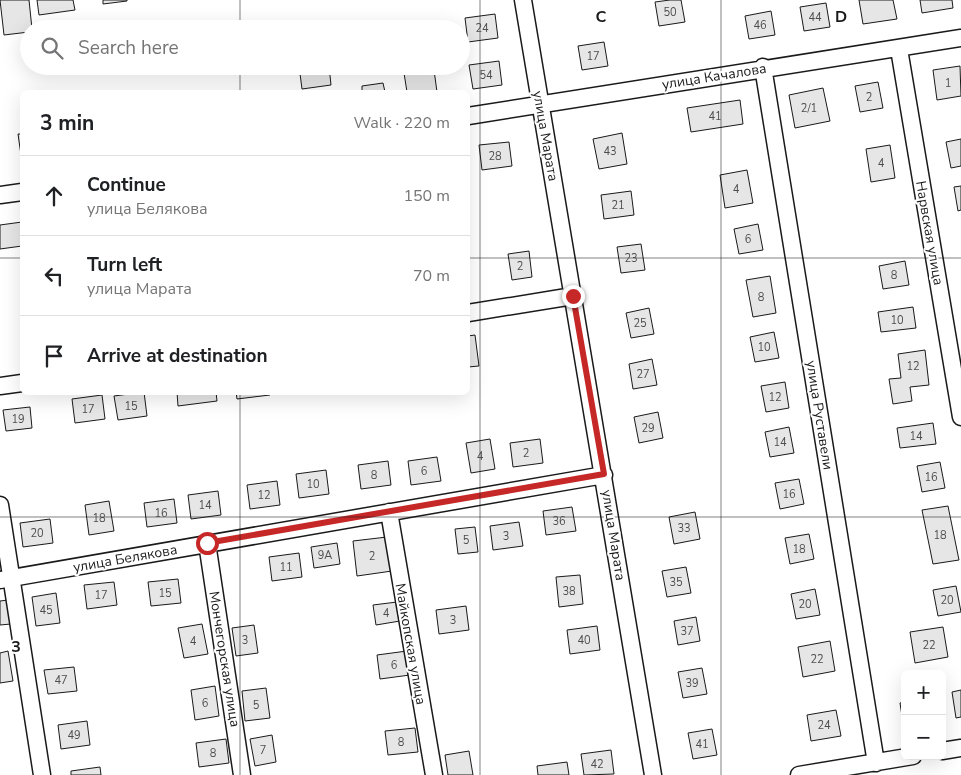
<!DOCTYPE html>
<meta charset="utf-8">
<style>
:root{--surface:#fff;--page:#f6f6f6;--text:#202124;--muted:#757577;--line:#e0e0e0}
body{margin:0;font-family:"Nunito Sans",sans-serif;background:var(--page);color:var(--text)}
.controls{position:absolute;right:15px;bottom:15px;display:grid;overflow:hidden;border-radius:8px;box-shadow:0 5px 20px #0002}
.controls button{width:45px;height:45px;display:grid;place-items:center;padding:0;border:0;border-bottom:1px solid var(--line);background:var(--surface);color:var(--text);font:25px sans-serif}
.stop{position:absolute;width:15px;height:15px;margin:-11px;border:4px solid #c62828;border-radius:50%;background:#fff}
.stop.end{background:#c62828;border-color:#fff;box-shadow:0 1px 5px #0008}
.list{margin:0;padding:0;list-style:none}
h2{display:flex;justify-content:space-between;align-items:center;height:65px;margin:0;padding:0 20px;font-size:21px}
h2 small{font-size:16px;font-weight:400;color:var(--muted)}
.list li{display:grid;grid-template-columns:32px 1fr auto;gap:15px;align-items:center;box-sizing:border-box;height:80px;padding:0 20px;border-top:1px solid var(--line)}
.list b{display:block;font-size:19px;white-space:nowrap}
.list p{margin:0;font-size:16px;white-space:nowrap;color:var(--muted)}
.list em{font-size:16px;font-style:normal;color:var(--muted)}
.icon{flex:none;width:28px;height:28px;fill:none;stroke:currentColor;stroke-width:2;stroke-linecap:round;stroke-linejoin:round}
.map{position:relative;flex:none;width:961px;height:775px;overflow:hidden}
.search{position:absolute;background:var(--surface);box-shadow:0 5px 20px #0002;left:20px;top:20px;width:450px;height:55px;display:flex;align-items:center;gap:12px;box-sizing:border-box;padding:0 18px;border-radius:28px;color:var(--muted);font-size:19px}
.panel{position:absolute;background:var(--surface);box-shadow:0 5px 20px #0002;left:20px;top:90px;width:450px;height:305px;border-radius:8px}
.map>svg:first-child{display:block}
.building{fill:#e6e6e6;stroke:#1a1a1a}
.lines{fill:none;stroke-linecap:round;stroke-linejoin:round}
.street-casing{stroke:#1a1a1a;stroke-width:19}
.street{stroke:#fff;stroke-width:16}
.route{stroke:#c62828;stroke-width:6}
.grid{fill:none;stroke:#1a1a1a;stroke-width:1;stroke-opacity:0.55}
.labels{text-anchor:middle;stroke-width:4;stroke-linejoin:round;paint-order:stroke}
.number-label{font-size:11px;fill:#4d4d4d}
.street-label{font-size:14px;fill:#1a1a1a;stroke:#fff}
.grid-label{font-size:16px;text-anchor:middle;font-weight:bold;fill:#1a1a1a;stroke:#fff;stroke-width:4;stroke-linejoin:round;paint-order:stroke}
</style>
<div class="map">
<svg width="961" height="775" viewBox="0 0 961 775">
<rect width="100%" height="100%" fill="#fff"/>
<path class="building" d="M0,0H29L32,29H29V32L4,35Z
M37,0H73L75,10L39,15Z
M103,0H127V1L103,4Z
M670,0H681L685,22L659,26L655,2Z
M859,0H893L897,19L863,24Z
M920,0H952L953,8L922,13Z
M826,3L830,27L804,31L800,7Z
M771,11L775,35L749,39L745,16Z
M495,14L498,38L468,42L465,18Z
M604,42L608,66L582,70L578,46Z
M499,61L502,85L473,89L469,65Z
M299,66H329L331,85L302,89Z
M960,66L961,96L937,100L933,70Z
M434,70L437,92H407L404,73Z
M878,82L883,108L860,112L855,86Z
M383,83L385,92H362V86Z
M823,88L830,121L795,128L789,95Z
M740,100L743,124L691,132L687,108Z
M622,133L627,164L599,169L593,139Z
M18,134H22V162Z
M961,139V166L951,168L946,142Z
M509,142L512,166L482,170L479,145Z
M890,145L895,178L871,182L866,149Z
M747,170L753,203L725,208L720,175Z
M961,186V210L958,211L954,187Z
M631,191L634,215L604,219L601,195Z
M22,222V246L0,249V225Z
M758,224L763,250L739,254L734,229Z
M641,244L645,270L621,273L617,247Z
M529,251L532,277L512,280L508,254Z
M905,261L909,285L883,289L879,266Z
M770,276L776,313L753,317L746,280Z
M913,307L916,328L881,332L878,312Z
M649,308L654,334L631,338L626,313Z
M774,332L779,358L755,362L750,337Z
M475,335L479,366L468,367V336Z
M925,350L929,385L910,387L912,401L893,404L889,379L901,378L898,354Z
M652,359L657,385L633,389L629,364Z
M785,382L789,408L766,412L761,386Z
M144,392L147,416L118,420L114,396Z
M177,392H216L217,401L178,406Z
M236,392H270V395L237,399Z
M102,395L105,419L75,423L72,399Z
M30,407L32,428L6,431L3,410Z
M658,412L663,438L639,443L634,417Z
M933,423L936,444L900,448L897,428Z
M789,427L794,453L770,457L765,432Z
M490,439L495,469L471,473L466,443Z
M540,439L543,463L513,467L510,443Z
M437,457L441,481L411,485L408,461Z
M388,461L391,485L361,489L358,465Z
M940,462L945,488L922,492L917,466Z
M326,470L329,494L299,498L296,474Z
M799,479L804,504L780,509L775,483Z
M277,481L280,505L250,509L247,485Z
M218,491L221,515L191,519L188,495Z
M174,499L177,523L147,527L144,503Z
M109,501L114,531L89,535L85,505Z
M948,506L959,560L933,564L922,510Z
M572,507L576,531L546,535L543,511Z
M695,512L700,539L674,544L669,517Z
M50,519L53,543L23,547L20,523Z
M519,522L523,546L493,550L490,526Z
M475,527L478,552L458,554L455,529Z
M809,534L814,559L790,564L785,538Z
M387,537L392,571L357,576L353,541Z
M337,543L340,564L314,568L311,547Z
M299,553L302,577L272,581L269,557Z
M686,567L691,593L667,597L662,571Z
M580,575L583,604L559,607L556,577Z
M178,579L181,603L151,606L148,582Z
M114,582L117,605L87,609L84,585Z
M956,586L961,612L938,616L933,590Z
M815,589L820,615L796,619L791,594Z
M56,593L60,623L36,626L32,597Z
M8,600L11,624L0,625V601Z
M397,602L400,621L376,625L373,605Z
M466,606L469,630L439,634L436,610Z
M696,617L700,641L678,645L674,621Z
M202,624L208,654L184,658L178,628Z
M254,625L258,653L236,656L232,628Z
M597,626L600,650L570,654L567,630Z
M943,627L948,657L915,663L910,632Z
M830,641L835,671L803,677L798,647Z
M8,651L13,681L0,683V653Z
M407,651L410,675L380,679L377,655Z
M74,667L77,691L48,694L44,670Z
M702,668L707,694L683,698L678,672Z
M215,686L219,716L195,720L191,690Z
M266,688L270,718L245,721L242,691Z
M961,690V717L956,718L952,692Z
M905,702V729H904L900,703Z
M836,710L841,736L811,741L807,715Z
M87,721L90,745L61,749L58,725Z
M415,728L418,752L388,755L385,731Z
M712,729L717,755L693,759L688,733Z
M272,735L276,762L255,766L250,739Z
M226,739L229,763L199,767L196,743Z
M611,750L614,774L584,775L581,754Z
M469,751L473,775H448L445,755Z
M567,762L569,775H538L537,766Z
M100,767L101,775H71V771Z"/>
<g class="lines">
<g class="street-casing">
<path id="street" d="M523,0L653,775
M899,49L961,417
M763,67L876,763
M468,116L961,38
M0,195L22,192
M468,313L573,296
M0,386L22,383
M0,505L42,775
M389,512L434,775
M207,543L242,775
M0,580L604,475
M942,751L961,748
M799,775L913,756"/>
</g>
<use href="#street" class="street"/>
</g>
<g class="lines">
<path class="route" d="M207,543L604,474L573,296"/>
</g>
<path class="grid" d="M240,0V29M480,0V775M721,0V775M240,66V92M0,258H22M468,258H961M240,392V775M0,517H961"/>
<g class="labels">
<g class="number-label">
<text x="670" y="16">50</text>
<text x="815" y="21">44</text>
<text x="760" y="29">46</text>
<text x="482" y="32">24</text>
<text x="593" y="60">17</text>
<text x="486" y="79">54</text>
<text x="948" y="87">1</text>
<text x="869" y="101">2</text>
<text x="809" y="112">2/1</text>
<text x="715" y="120">41</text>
<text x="610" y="155">43</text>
<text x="495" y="160">28</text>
<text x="881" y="167">4</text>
<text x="736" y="193">4</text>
<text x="618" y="209">21</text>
<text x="748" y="243">6</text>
<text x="631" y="262">23</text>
<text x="520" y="270">2</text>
<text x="894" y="279">8</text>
<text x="761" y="301">8</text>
<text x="897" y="324">10</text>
<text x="640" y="327">25</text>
<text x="764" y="351">10</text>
<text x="913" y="370">12</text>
<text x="643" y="378">27</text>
<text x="775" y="401">12</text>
<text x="131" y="410">15</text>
<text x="88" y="413">17</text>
<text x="18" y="423">19</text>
<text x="648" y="432">29</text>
<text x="916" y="440">14</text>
<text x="780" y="446">14</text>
<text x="526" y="457">2</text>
<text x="480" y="460">4</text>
<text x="424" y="475">6</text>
<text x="374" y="479">8</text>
<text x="931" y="481">16</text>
<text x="313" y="488">10</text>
<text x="789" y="498">16</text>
<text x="264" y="499">12</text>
<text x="205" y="509">14</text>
<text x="161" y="517">16</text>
<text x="99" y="522">18</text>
<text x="559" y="525">36</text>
<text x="684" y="532">33</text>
<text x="37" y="537">20</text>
<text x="940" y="539">18</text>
<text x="506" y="540">3</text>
<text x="466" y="544">5</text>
<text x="799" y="553">18</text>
<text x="325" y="559">9А</text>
<text x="372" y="560">2</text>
<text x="286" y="571">11</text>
<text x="676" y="586">35</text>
<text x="569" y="595">38</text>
<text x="165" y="597">15</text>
<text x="101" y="599">17</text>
<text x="947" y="604">20</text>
<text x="805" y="608">20</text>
<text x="46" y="614">45</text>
<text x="386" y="617">4</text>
<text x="453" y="624">3</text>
<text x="687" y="635">37</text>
<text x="245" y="644">3</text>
<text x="584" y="644">40</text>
<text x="193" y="645">4</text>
<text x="929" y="649">22</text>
<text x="817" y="663">22</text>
<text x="394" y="669">6</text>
<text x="61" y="684">47</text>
<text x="692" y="687">39</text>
<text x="205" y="707">6</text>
<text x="256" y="709">5</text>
<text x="824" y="729">24</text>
<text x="74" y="739">49</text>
<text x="401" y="746">8</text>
<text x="702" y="748">41</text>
<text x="263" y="754">7</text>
<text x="213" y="757">8</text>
<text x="597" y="768">42</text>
</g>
<g class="street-label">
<text transform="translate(714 76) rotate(-9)" y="5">улица Качалова</text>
<text transform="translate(546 136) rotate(80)" y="5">улица Марата</text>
<text transform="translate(930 233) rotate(80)" y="5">Нарвская улица</text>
<text transform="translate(820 415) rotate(81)" y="5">улица Руставели</text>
<text transform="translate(614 535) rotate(81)" y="5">улица Марата</text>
<text transform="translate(125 558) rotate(-10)" y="5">улица Белякова</text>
<text transform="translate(411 644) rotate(80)" y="5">Майкопская улица</text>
<text transform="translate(225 659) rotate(81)" y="5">Мончегорская улица</text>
</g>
</g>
<g class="grid-label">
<text x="601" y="22">C</text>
<text x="841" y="22">D</text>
<text x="16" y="652">3</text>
</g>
</svg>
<div class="controls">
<button>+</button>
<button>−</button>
</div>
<div class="stop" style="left:207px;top:543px"></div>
<div class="stop end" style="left:573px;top:296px"></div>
<div class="search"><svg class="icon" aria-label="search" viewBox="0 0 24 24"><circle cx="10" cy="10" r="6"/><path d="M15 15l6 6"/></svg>Search here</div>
<section class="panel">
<h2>3 min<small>Walk · 220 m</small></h2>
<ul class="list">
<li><svg class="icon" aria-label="ahead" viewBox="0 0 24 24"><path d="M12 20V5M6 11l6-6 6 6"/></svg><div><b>Continue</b><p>улица Белякова</p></div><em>150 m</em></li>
<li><svg class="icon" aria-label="left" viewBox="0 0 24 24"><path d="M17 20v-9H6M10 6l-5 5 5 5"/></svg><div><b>Turn left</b><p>улица Марата</p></div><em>70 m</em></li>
<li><svg class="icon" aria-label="arrive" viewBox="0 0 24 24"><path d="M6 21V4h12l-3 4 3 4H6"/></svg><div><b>Arrive at destination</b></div></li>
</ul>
</section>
</div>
